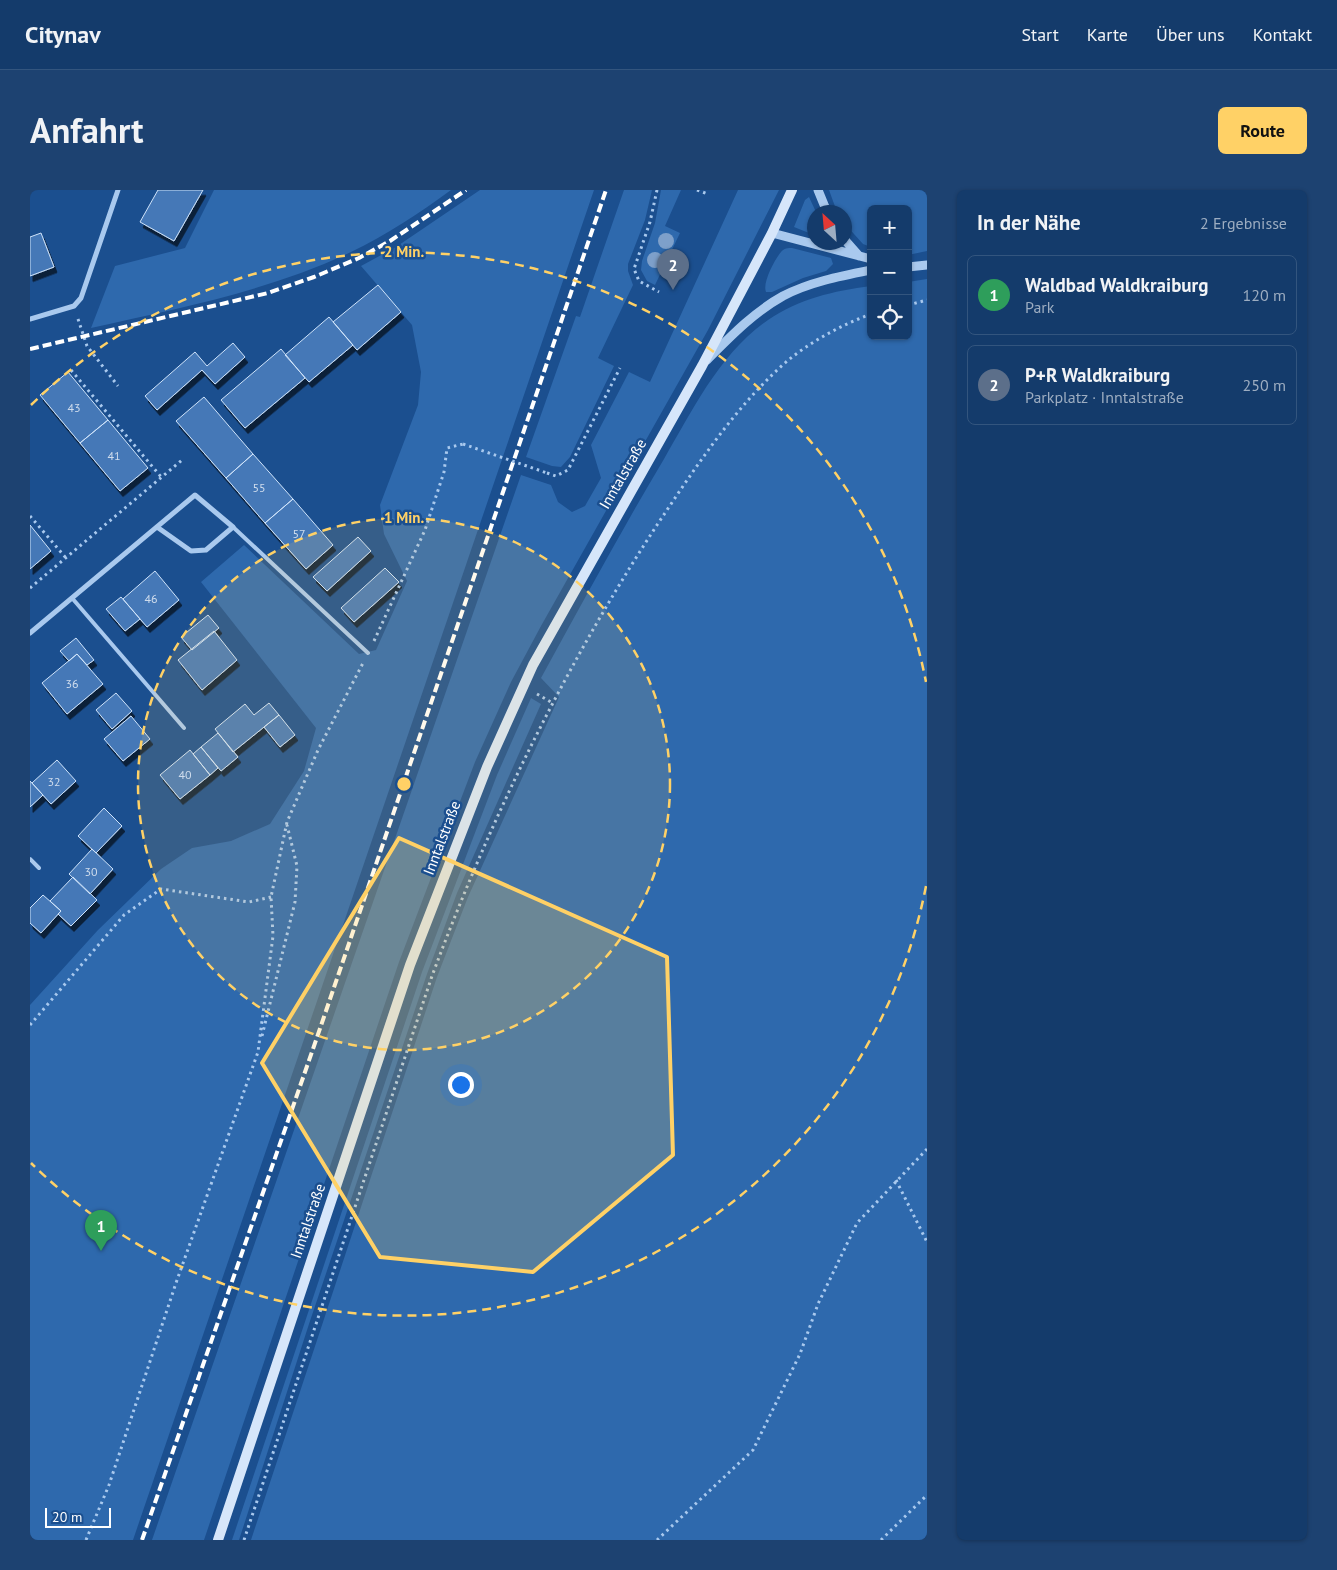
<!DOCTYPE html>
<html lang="de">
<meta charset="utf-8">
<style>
:root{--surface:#143b6b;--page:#1d4271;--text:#f1f3f6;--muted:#9dadc1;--line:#33557e;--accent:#ffd166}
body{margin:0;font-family:"PT Sans",sans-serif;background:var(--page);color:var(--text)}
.controls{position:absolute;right:15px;top:15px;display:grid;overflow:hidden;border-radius:8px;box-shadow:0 1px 4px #0004}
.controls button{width:45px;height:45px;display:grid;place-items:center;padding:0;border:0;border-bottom:1px solid var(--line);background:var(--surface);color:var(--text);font:25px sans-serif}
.compass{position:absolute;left:777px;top:15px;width:45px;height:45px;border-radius:50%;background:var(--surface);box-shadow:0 1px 4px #0004;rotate:334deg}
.scale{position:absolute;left:15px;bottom:12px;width:66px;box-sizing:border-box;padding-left:5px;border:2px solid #fff;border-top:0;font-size:14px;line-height:18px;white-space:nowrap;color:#fff;-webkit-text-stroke:4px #1b4f8f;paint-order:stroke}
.you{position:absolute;left:430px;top:894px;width:18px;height:18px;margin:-12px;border:4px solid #fff;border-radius:50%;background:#1a73e8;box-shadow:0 0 0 8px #1a73e833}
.badge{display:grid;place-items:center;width:32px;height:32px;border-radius:50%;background:var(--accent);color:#fff;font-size:16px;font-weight:700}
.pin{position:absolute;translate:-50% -41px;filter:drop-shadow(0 1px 2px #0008)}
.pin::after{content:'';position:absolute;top:26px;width:18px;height:15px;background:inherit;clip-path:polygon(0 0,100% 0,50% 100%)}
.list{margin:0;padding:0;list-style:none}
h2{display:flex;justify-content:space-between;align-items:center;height:65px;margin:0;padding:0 20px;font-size:21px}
h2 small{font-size:16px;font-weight:400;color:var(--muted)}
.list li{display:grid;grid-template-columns:32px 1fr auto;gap:15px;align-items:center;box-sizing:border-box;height:80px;margin:0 10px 10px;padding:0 10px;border:1px solid var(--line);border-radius:8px}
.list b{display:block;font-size:19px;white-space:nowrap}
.list p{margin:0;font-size:16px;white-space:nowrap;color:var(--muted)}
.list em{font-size:16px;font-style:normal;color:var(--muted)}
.icon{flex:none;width:28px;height:28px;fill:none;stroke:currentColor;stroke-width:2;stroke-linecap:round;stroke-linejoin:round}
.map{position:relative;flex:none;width:897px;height:1350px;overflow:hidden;border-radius:8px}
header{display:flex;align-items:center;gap:30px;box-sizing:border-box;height:70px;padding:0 25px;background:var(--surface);border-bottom:1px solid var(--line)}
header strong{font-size:24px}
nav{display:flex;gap:28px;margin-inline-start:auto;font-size:18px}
.intro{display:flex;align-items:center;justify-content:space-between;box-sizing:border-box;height:120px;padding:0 30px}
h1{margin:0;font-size:35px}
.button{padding:12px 22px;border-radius:8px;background:var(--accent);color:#111;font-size:18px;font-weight:700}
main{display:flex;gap:30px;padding:0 30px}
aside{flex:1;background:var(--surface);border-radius:8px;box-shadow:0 1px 4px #0004}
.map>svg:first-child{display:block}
.green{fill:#2e69ad}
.building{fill:#4478b7;stroke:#cfe3fa;filter:url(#shadow)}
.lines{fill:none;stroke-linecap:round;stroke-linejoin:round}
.path{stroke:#a9c9ee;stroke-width:3;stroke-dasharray:2.5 4;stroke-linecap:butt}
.service{stroke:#a9c9ee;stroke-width:4}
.minor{stroke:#a9c9ee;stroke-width:5}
.tertiary{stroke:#a9c9ee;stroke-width:9}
.secondary{stroke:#d6e6fa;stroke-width:10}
.rail{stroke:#fff;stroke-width:4;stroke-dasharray:9 4;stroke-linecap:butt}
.path-bridge{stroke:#a9c9ee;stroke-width:3;stroke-dasharray:2.5 4;stroke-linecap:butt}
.tree{fill:#7ea0ca}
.marked{fill:#ffd166;fill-opacity:0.2;stroke:#ffd166;stroke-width:4;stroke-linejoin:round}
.ring{fill:none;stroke:#ffd166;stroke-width:2.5;stroke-dasharray:9 6}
.labels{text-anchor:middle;stroke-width:5;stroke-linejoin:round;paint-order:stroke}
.number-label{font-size:12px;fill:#d0dded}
.street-label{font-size:15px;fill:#fff;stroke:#1b4f8f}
.centre{fill:#ffd166;stroke:#1b4f8f;stroke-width:2.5}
.ring-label{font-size:15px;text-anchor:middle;font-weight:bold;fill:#ffd166;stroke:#1b4f8f;stroke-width:5;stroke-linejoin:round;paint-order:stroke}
</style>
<header>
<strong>Citynav</strong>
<nav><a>Start</a><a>Karte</a><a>Über uns</a><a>Kontakt</a></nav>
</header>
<div class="intro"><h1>Anfahrt</h1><a class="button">Route</a></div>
<main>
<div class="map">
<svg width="897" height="1350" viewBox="0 0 897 1350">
<defs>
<filter id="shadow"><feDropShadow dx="3" dy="5.5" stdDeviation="0" flood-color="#0009"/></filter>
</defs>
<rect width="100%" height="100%" fill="#1b4f8f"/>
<path class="green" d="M184,0H421C390,23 356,45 321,62C239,101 149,118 61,138L85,76L155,58Z
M450,0H564L103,1350H0V815L68,740L131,679L162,658L201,651L240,634L274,581L286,538L171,392L214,355L329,464L346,460L377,391L354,344L350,315L388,215L391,182L382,135L331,76L366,57Z
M594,0H622L615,30L598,74V81L603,95L568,168L584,176L540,267L531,277L522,276L496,267L546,126L550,127Z
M631,0H651L635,36L650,43L625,95L617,91L611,80L612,71L625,33Z
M708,0H749L678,140L511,436L481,492L445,572L369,772L174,1350H122L491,285L521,295L528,312L542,322L555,316L571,288L561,255L599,182L620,192Z
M799,0H897V61L878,65V19H841V57L833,54L815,34L814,22H807Z
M779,7L786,22L784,45L764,37L775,10Z
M762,58L801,68L803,74L796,81L773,88L742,102H736C732,93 745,69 751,62C754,58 758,58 762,58Z
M897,89V1350H221L407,787L438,707L529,507L511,488C551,415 591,341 634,269C662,221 690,163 738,130C769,109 803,101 841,96V146H878V92Z
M501,508L511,514L427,703L397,784L279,1134L209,1350H202L392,782L467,585Z"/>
<path class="building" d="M128,0H173L144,51L110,32Z
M11,43L24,77L0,86V47Z
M348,95L371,122L327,160L303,132Z
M299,127L323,155L279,192L255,165Z
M203,153L215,167L185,194L172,180L127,220L115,206L165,162L177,176Z
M251,159L275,188L215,238L191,210Z
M38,182L78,230L50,253L10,205Z
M174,207L223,264L196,288L146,231Z
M78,230L118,278L90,301L50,253Z
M223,264L263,309L235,333L196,288Z
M263,309L303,355L276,379L235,333Z
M0,335L21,361L0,379Z
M328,347L341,361L297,401L283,387Z
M355,378L369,392L324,432L311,418Z
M125,381L149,410L117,437L93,409Z
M91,407L110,429L95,441L76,419Z
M178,425L189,438L162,460L151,447Z
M184,441L207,470L172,500L148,470Z
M46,448L64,470L57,475L47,464L39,471L30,461Z
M47,464L73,494L37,524L12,493Z
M86,503L102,521L82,539L66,520Z
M239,513L249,525L203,562L185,539L215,514L224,525Z
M249,525L265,545L250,557L234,537Z
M101,526L120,549L93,571L74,549Z
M188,543L208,567L191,581L171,557Z
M171,557L188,578L180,585L163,564Z
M160,560L180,585L150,609L130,585Z
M27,570L46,591L21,614L2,593Z
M0,591L13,605L0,617Z
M74,618L92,636L66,663L48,646Z
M62,659L83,679L60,704L39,684Z
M43,687L67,710L41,736L28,724L31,721L20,711Z
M13,705L31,721L11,743L0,733V718Z"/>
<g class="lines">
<path class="path" d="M627,0L620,32L604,79L609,91L629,102
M667,0L678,4
M878,115L897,110
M48,129L57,156L88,196
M41,180L132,288
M517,283L526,286L538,280L590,178
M0,326L36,368
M0,398L152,270
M344,451L395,340L414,282L417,258L433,254
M507,504L521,512
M0,835L94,725L131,699L219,712L241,707
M232,846L265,712L267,676L257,635
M866,990L897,1052
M56,1350L79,1295L146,1093L228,862L243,746L241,707L257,632L288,560L333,473
M214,1350L402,786C461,627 535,476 627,335C665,278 704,218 756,172C780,152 811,135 841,124
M627,1350L723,1260L770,1164L788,1114L827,1033L897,959
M851,1350L897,1305"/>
<path class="service" d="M203,337L338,463
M42,408L154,538
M0,669L9,678"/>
<path class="minor" d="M0,129L44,116L51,108L88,0
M0,443L165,305L203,337L176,360L161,361L127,337"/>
<path class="tertiary" d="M788,0L797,22
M742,43L841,69
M814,49L829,66
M878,77L897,75
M677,170C700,147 724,122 753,106C780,92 811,86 841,80"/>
<path class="secondary" d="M188,1350L380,775L457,577L503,475L672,176L742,43L762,0"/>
<path class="rail" d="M0,159L238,103L284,87L329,68L360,51L436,0
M112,1350L283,859L576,0"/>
<path class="path-bridge" d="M433,254L517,283"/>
</g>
<g class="tree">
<circle cx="636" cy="51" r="8"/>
<circle cx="625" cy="70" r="8"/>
</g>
<path class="marked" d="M369,648L637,767L643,965L503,1082L350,1067L232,873Z"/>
<circle cx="374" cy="594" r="266" fill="#ffd166" fill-opacity=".12"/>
<g class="ring">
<circle cx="374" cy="594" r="266"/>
<path d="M896 696A532 532 0 0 1 1 973M1 215A532 532 0 0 1 896 492"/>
</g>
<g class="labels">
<g class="number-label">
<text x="44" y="222">43</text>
<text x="84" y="270">41</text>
<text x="229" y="302">55</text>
<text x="269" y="348">57</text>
<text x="121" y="413">46</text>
<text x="42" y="498">36</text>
<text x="155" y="589">40</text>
<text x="24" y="596">32</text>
<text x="61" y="686">30</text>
</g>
<g class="street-label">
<text transform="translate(593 284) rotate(-60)" y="5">Inntalstraße</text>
<text transform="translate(412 648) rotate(-69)" y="5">Inntalstraße</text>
<text transform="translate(278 1031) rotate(-71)" y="5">Inntalstraße</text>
</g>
</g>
<circle cx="374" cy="594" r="8" class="centre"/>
<g class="ring-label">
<text x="374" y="67">2 Min.</text>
<text x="374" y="333">1 Min.</text>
</g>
</svg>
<div class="controls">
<button>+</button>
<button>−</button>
<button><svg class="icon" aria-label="locate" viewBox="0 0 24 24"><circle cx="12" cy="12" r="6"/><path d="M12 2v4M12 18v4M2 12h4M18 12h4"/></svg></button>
</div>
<svg class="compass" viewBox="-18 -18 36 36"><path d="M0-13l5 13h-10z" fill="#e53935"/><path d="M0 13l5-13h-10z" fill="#9dadc1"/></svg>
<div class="scale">20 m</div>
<div class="you"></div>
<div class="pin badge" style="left:71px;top:1061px;background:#2e9e5b">1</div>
<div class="pin badge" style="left:643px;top:100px;background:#5c6f8a">2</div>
</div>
<aside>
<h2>In der Nähe<small>2 Ergebnisse</small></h2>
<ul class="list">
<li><span class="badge" style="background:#2e9e5b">1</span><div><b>Waldbad Waldkraiburg</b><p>Park</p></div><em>120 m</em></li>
<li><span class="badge" style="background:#5c6f8a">2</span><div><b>P+R Waldkraiburg</b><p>Parkplatz · Inntalstraße</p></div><em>250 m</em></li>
</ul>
</aside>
</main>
